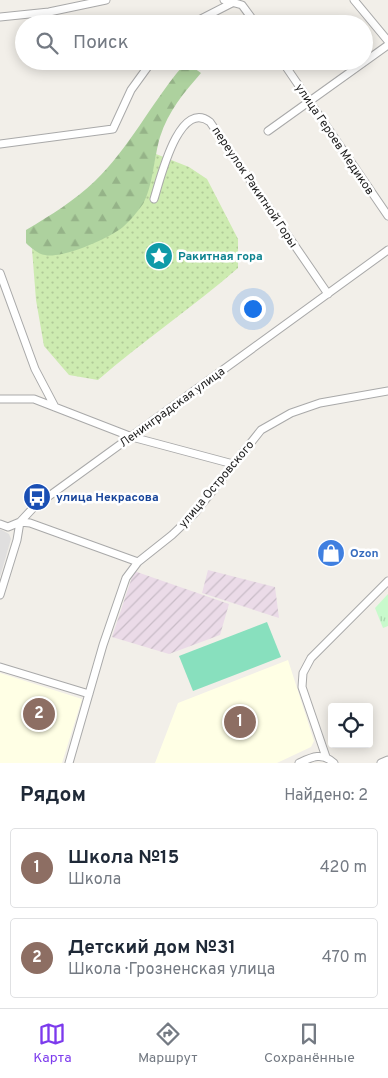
<!DOCTYPE html>
<html lang="ru">
<meta charset="utf-8">
<style>
:root{--surface:#fff;--page:#f6f6f7;--text:#1f2937;--muted:#747a83;--line:#e0e1e3;--accent:#7c3aed}
body{margin:0;font-family:Overpass,sans-serif;background:var(--page);color:var(--text)}
.controls{position:absolute;right:15px;bottom:15px;display:grid;overflow:hidden;border-radius:5px;box-shadow:0 2px 12px #0003}
.controls button{width:45px;height:45px;display:grid;place-items:center;padding:0;border:0;border-bottom:1px solid var(--line);background:var(--surface);color:var(--text);font:25px sans-serif}
.you{position:absolute;left:252px;top:308px;width:18px;height:18px;margin:-12px;border:4px solid #fff;border-radius:50%;background:#1a73e8;box-shadow:0 0 0 8px #1a73e833}
.badge{display:grid;place-items:center;width:32px;height:32px;border-radius:50%;background:var(--accent);color:#fff;font-size:16px;font-weight:700}
.pin{position:absolute;translate:-50% -50%;border:2px solid #fff;box-shadow:0 1px 5px #0006}
.list{margin:0;padding:0;list-style:none}
h2{display:flex;justify-content:space-between;align-items:center;height:65px;margin:0;padding:0 20px;font-size:21px}
h2 small{font-size:16px;font-weight:400;color:var(--muted)}
.list li{display:grid;grid-template-columns:32px 1fr auto;gap:15px;align-items:center;box-sizing:border-box;height:80px;margin:0 10px 10px;padding:0 10px;border:1px solid var(--line);border-radius:5px}
.list b{display:block;font-size:19px;white-space:nowrap}
.list p{margin:0;font-size:16px;white-space:nowrap;color:var(--muted)}
.list em{font-size:16px;font-style:normal;color:var(--muted)}
.icon{flex:none;width:28px;height:28px;fill:none;stroke:currentColor;stroke-width:2;stroke-linecap:round;stroke-linejoin:round}
.map{position:relative;flex:none;width:388px;height:763px;overflow:hidden}
.search{position:absolute;background:var(--surface);box-shadow:0 2px 12px #0003;left:15px;right:15px;top:15px;height:55px;display:flex;align-items:center;gap:12px;box-sizing:border-box;padding:0 18px;border-radius:28px;color:var(--muted);font-size:19px}
.sheet{height:245px;background:var(--surface)}
nav{display:flex;justify-content:space-around;align-items:center;box-sizing:border-box;height:70px;border-top:1px solid var(--line);background:var(--surface);font-size:14px;color:var(--muted)}
nav a{display:grid;justify-items:center;gap:2px}
nav .on{color:var(--accent)}
.map>svg:first-child{display:block}
.residential{fill:#e0dfdf}
.industrial{fill:url(#industrial-furrows)}
.education{fill:#ffffe5}
.grass{fill:url(#grass-dots)}
.forest{fill:url(#forest-firs)}
.park{fill:url(#park-tufts)}
.pitch{fill:#88e0be}
.lines{fill:none;stroke-linecap:round;stroke-linejoin:round}
.minor-casing{stroke:#a9a9a9;stroke-width:9}
.minor{stroke:#fff;stroke-width:7}
.labels{text-anchor:middle;stroke-width:5;stroke-linejoin:round;paint-order:stroke}
.street-label{font-size:12px;fill:#222;stroke:#fff}
.culture-label{font-size:12px;font-weight:bold;fill:#0d838f;stroke:#fff;text-anchor:start}
.transit-label{font-size:12px;font-weight:bold;fill:#164399;stroke:#fff;text-anchor:start}
.shop-label{font-size:12px;font-weight:bold;fill:#366cbe;stroke:#fff;text-anchor:start}
</style>
<div class="map">
<svg width="388" height="763" viewBox="0 0 388 763">
<defs>
<pattern id="industrial-furrows" width="10" height="10" patternUnits="userSpaceOnUse" patternTransform="scale(1.25)"><rect width="10" height="10" fill="#ebdbe8"/><path d="M-1 1l2-2M0 10L10 0M9 11l2-2" fill="none" stroke="#c9bcc7"/></pattern>
<pattern id="grass-dots" width="8" height="8" patternUnits="userSpaceOnUse" patternTransform="scale(1.25)"><rect width="8" height="8" fill="#cdebb0"/><path d="M2 2h.1M6 6h.1" fill="none" stroke="#b0c997" stroke-width="1.8" stroke-linecap="round"/></pattern>
<pattern id="forest-firs" width="22" height="20" patternUnits="userSpaceOnUse" patternTransform="scale(1.25)"><rect width="22" height="20" fill="#add19e"/><path d="M5 1l3.5 6h-7zM16 11l3.5 6h-7z" fill="#95b388"/></pattern>
<pattern id="park-tufts" width="24" height="20" patternUnits="userSpaceOnUse" patternTransform="scale(1.25)"><rect width="24" height="20" fill="#c8facc"/><path d="M3 7l-1-3M5 7V3M7 7l1-3M15 17l-1-3M17 17v-4M19 17l1-3" fill="none" stroke="#acd6af"/></pattern>
</defs>
<rect width="100%" height="100%" fill="#f2efe9"/>
<path class="residential" d="M0,529L9,534L11,539L0,577Z"/>
<path class="industrial" d="M208,570L275,587L279,618L202,593Z
M134,571L229,604L220,635L169,654L112,637Z"/>
<path class="education" d="M288,660L314,741L311,747L277,763H155L178,703Z
M0,673L82,699L62,763H0Z"/>
<path class="grass" d="M156,154L189,167L207,179L238,239V268C193,307 143,341 98,380L69,375L44,346L36,300L32,249L46,255L151,177Z"/>
<path class="forest" d="M181,68H194L201,73C183,94 169,110 160,137C154,157 153,186 143,204C138,211 130,221 123,227C110,238 62,259 45,255C38,254 31,248 26,243V230C51,215 74,201 95,181C129,148 151,104 181,68Z"/>
<path class="park" d="M388,594V626L383,628L375,608Z"/>
<path class="pitch" d="M267,622L281,657L193,691L179,656Z"/>
<g class="lines">
<g class="minor-casing">
<path id="minor" d="M224,0L242,5L256,24
M354,0L388,41
M0,17L49,12L106,0
M191,24L234,2
M282,61L388,216
M268,131L388,45
M0,144L113,129L131,90L152,61
M154,199C160,180 179,98 210,122L328,294
M0,273L35,369L55,407
M0,399H34L132,437L233,464
M20,522L30,523L138,562
M0,524L8,527L20,522
M0,595L17,540L20,522L34,507L388,250
M0,667L89,694
M326,757L302,687L303,673L311,658L388,581
M69,763L103,645L126,578L138,562L172,535L194,514L261,430L291,413L320,403L388,391
M299,763C312,757 322,752 334,763
M381,763L388,760"/>
</g>
<use href="#minor" class="minor"/>
</g>
<defs>
<g id="sight-disc" transform="scale(1.4375)"><circle r="9.5" fill="#0f9aa8" stroke="#fff"/><path d="M0-6L1.8-2.2L6-1.7L2.9 1.2L3.7 5.4L0 3.3L-3.7 5.4L-2.9 1.2L-6-1.7L-1.8-2.2Z" fill="#fff"/></g>
<g id="bus-disc" transform="scale(1.4375)"><circle r="9.5" fill="#1a4fb4" stroke="#fff"/><path d="M-5-6H5V4H4V6H2V4H-2V6H-4V4H-5ZM-3.5-4V0h7V-4ZM-3.5 1.2v1.5H-2V1.2ZM2 1.2v1.5H3.5V1.2Z" fill="#fff"/></g>
<g id="shop-disc" transform="scale(1.4375)"><circle r="9.5" fill="#3f7fe0" stroke="#fff"/><path d="M-5-2.5h2.3a2.7 3.5 0 0 1 5.4 0H5L5.5 6h-11ZM-1.5-2.5h3a1.5 2.3 0 0 0-3 0Z" fill="#fff"/></g>
</defs>
<g fill-rule="evenodd">
<use href="#sight-disc" x="159" y="256"/>
<use href="#bus-disc" x="37" y="497"/>
<use href="#shop-disc" x="331" y="553"/>
</g>
<g class="labels">
<g class="street-label">
<text transform="translate(335 139) rotate(56)" y="4">улица Героев Медиков</text>
<text transform="translate(255 187) rotate(56)" y="4">переулок Ракитной Горы</text>
<text transform="translate(172 407) rotate(-36)" y="4">Ленинградская улица</text>
<text transform="translate(216 484) rotate(-50)" y="4">улица Островского</text>
</g>
<g class="culture-label">
<text x="178" y="260">Ракитная гора</text>
</g>
<g class="transit-label">
<text x="56" y="501">улица Некрасова</text>
</g>
<g class="shop-label">
<text x="350" y="557">Ozon</text>
</g>
</g>
</svg>
<div class="controls">
<button><svg class="icon" aria-label="locate" viewBox="0 0 24 24"><circle cx="12" cy="12" r="6"/><path d="M12 2v4M12 18v4M2 12h4M18 12h4"/></svg></button>
</div>
<div class="you"></div>
<div class="pin badge" style="left:240px;top:722px;background:#8d6e63">1</div>
<div class="pin badge" style="left:39px;top:714px;background:#8d6e63">2</div>
<div class="search"><svg class="icon" aria-label="search" viewBox="0 0 24 24"><circle cx="10" cy="10" r="6"/><path d="M15 15l6 6"/></svg>Поиск</div>
</div>
<section class="sheet">
<h2>Рядом<small>Найдено: 2</small></h2>
<ul class="list">
<li><span class="badge" style="background:#8d6e63">1</span><div><b>Школа №15</b><p>Школа</p></div><em>420 m</em></li>
<li><span class="badge" style="background:#8d6e63">2</span><div><b>Детский дом №31</b><p>Школа · Грозненская улица</p></div><em>470 m</em></li>
</ul>
</section>
<nav>
<a class="on"><svg class="icon" aria-label="map" viewBox="0 0 24 24"><path d="M3 6l6-2 6 2 6-2v14l-6 2-6-2-6 2zM9 4v14M15 6v14"/></svg>Карта</a>
<a><svg class="icon" aria-label="directions" viewBox="0 0 24 24"><path d="M12 3l9 9-9 9-9-9zM9 14v-3h6M13 9l2 2-2 2"/></svg>Маршрут</a>
<a><svg class="icon" aria-label="saved" viewBox="0 0 24 24"><path d="M7 4h10v16l-5-4-5 4z"/></svg>Сохранённые</a>
</nav>
